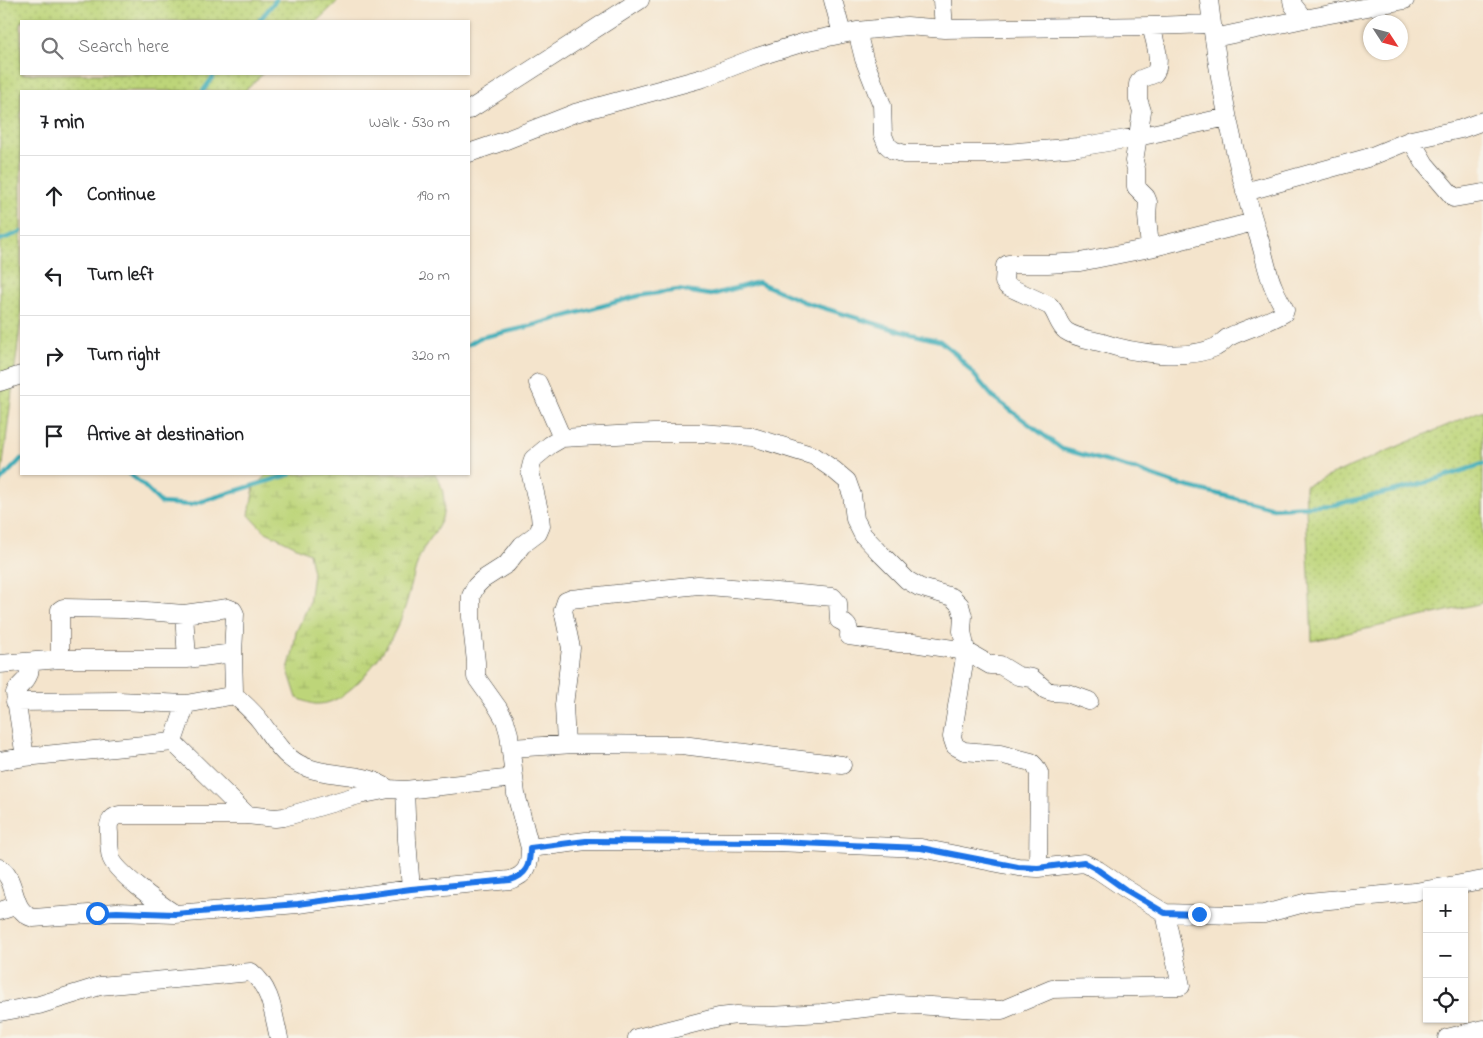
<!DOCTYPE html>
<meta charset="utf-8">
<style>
:root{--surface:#fff;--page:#f6f6f6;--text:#202124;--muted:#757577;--line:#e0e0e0}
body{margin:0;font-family:"Indie Flower",sans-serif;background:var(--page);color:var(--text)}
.controls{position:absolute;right:15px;bottom:15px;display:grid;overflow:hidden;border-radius:0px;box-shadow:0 1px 4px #0004}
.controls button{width:45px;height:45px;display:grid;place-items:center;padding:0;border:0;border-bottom:1px solid var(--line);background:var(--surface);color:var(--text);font:25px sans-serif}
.compass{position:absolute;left:1363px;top:15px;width:45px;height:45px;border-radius:50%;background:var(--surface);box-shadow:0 1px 4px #0004;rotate:126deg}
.stop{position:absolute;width:15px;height:15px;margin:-11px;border:4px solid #1a73e8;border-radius:50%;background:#fff}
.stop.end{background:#1a73e8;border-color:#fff;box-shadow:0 1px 5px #0008}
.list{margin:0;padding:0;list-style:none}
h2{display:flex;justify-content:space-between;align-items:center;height:65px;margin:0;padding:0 20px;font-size:21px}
h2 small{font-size:16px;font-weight:400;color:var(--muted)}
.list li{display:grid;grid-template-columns:32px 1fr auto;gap:15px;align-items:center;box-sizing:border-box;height:80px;padding:0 20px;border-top:1px solid var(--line)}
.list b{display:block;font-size:19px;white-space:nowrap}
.list em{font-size:16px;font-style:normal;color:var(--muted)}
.icon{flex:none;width:28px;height:28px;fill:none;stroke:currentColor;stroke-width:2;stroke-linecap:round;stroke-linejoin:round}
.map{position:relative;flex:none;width:1483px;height:1038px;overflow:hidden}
.search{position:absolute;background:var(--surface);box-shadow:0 1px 4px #0004;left:20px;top:20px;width:450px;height:55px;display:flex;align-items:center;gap:12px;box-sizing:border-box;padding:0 18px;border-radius:0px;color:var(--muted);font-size:19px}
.panel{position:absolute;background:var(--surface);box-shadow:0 1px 4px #0004;left:20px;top:90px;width:450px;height:385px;border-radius:0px}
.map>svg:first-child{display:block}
.green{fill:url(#green-dots);stroke:#6c784a}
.wetland{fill:url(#wetland-marsh);stroke:#6c784a}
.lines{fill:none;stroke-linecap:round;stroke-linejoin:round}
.stream{stroke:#3bacb7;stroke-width:4.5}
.minor-casing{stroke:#3c3a36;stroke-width:19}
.minor{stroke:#fff;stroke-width:18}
.route{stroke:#1a73e8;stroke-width:6}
</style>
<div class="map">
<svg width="1483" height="1038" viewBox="0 0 1483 1038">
<defs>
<pattern id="green-dots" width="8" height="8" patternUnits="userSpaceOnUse" patternTransform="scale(1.25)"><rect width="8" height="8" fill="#bdd579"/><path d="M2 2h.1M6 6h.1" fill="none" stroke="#a2b668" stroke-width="1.8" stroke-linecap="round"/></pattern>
<pattern id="wetland-marsh" width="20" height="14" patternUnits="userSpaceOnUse" patternTransform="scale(1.25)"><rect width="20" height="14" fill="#bdd579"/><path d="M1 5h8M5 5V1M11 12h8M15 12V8" fill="none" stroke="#a2b668"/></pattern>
</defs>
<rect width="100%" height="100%" fill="#f7f3e8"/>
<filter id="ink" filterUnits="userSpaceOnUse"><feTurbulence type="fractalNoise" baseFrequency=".02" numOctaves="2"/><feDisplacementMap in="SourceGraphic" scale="10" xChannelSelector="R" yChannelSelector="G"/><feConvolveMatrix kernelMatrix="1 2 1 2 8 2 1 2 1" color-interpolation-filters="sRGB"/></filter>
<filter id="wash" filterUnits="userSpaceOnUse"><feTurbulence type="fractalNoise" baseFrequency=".0096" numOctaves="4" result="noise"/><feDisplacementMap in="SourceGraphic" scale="20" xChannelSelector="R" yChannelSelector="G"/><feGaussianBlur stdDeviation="1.12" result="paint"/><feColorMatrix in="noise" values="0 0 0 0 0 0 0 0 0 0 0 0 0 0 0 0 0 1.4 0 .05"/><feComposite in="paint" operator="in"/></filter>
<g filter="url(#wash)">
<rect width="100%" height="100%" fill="#f4e4cc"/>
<path class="green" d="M0,0H339L317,21H21V74H263L245,91H21V319L0,488Z
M1483,410V603L1312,641L1305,486Z"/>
<path class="wetland" d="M267,474H435C445,487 447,510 439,525C433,537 422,547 418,561C412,579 409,598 402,616C392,643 352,704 319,704C312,705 303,700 297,698L288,670L293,651L296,632L309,604L313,573L309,553L264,531L249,515L254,487Z"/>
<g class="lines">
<path class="stream" d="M259,21L276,0
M203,91L215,74
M0,240L21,232
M469,344L479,338L523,328L638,296L678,290L711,295L758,282L804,302L903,332L940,341L956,354L993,397L1062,449L1134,469L1173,483L1230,497L1273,508L1333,505L1418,485L1483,464
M129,474L141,483L161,503L190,505L291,474
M0,481L21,459"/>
</g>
</g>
<g filter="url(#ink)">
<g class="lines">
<g class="minor-casing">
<path id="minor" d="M833,0L842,34
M942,0L944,29
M1209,0C1218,80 1234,158 1258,235C1264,252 1266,270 1273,286C1276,294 1281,302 1285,310L1284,313C1267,323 1249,328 1231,336C1225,338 1222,344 1216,347C1186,361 1133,353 1103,343C1092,340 1076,338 1066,331C1058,325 1057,313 1050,306L1007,286L1004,282L1005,266L1008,264H1048L1080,262L1150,248L1254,222
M1292,0L1293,5L1304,19
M857,31L864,59L882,105L883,135L887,145L893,150L904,154H993L1078,147L1138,137L1227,117
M1214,38L1304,19L1405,0
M469,110L640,0
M1411,140L1425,164L1454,198L1483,193
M469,153L504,141L575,113L703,78L757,57L805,42L857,31L907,26L944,29L1151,26L1211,24
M1245,192L1367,158L1411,140L1461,129L1483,121
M1150,248L1147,216L1148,202L1146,197L1136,187V169L1134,161L1142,111L1138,99V84L1141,79L1154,74C1163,64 1154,38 1151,26
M0,382L21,375
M538,383L562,438
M184,614L187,659
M60,659V610L63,608L121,609L184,614L228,608L233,610L235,614L233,653L234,692L233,694
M0,664L60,659H187L233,653
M233,694C243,703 253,711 261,722C272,737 282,755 299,764C320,775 345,773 368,779C375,781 382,785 389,789
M15,702L118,701L186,704L230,696L233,694
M173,742L186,704
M566,744L564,705L571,648L563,610L566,601L571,599L698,585L833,597L838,603L839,620C847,624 850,627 849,636L899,643H913L966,651L990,665H1000L1018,676L1032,678L1046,690L1052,692L1067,693L1089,701
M511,748L574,744L682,745L842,765
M25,757L15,693C18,685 25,683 28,676C30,672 30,666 31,662
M0,761L25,757L173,742L247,815
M530,848L516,794L509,734L505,720L498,708L476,677V662L471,617V596L476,586L482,580L507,564L522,545L538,533L541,526L540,515L530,471L533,459L550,445L562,438L653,433H702L753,437L814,456L834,470L847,481L852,495L855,519L863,535L882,555L907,580L919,587L952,597L960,605L963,616L962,631L966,651L952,737L955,746L964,751L1000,754L1031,762L1035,766L1039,773L1038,868
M0,868C18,880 10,911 33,918L117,912L175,914L298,904L411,889L510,880C527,875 530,865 530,848L586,841L776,842L921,848L1018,867L1038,868L1084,863L1098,870L1126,889L1165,913
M411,889L407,840L405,790L514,778
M0,911L18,905
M175,914C161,905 114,871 111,857C109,850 109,840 109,833C108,824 109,818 119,815H247L275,818L284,817L359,795L389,789L405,790
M0,1012L39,1005L100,986L251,972C272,989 273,1014 279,1038
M637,1038L719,1017L737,1015L770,1016L822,1013L899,1004L995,1010H1002L1052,989L1181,986L1165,913L1233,915L1264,914L1308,902L1415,892L1483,880
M1447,1038L1483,1029"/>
</g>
<use href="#minor" class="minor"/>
</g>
</g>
<g class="lines" filter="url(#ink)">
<path class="route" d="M97,913L117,912L175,914L298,904L411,889L510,880C527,875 530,865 530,848L586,841L776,842L921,848L1018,867L1038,868L1084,862L1098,870L1126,890L1165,913L1199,914"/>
</g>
</svg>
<div class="controls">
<button>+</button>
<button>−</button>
<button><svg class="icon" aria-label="locate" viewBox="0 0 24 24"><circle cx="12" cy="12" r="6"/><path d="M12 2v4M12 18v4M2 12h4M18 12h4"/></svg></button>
</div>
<svg class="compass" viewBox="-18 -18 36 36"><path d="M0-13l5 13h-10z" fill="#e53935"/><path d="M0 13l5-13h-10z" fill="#757577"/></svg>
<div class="stop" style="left:97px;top:913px"></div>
<div class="stop end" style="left:1199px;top:914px"></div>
<div class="search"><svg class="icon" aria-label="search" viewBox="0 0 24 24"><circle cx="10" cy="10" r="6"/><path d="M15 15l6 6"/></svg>Search here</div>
<section class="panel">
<h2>7 min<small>Walk · 530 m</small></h2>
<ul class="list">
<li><svg class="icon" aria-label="ahead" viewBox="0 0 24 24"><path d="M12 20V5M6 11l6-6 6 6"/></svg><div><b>Continue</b></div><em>190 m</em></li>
<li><svg class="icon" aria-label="left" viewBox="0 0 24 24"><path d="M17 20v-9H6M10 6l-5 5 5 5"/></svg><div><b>Turn left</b></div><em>20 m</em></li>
<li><svg class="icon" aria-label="right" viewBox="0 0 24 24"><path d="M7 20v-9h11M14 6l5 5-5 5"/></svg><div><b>Turn right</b></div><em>320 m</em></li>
<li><svg class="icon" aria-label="arrive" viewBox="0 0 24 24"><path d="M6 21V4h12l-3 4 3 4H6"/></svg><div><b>Arrive at destination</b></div></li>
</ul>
</section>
</div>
